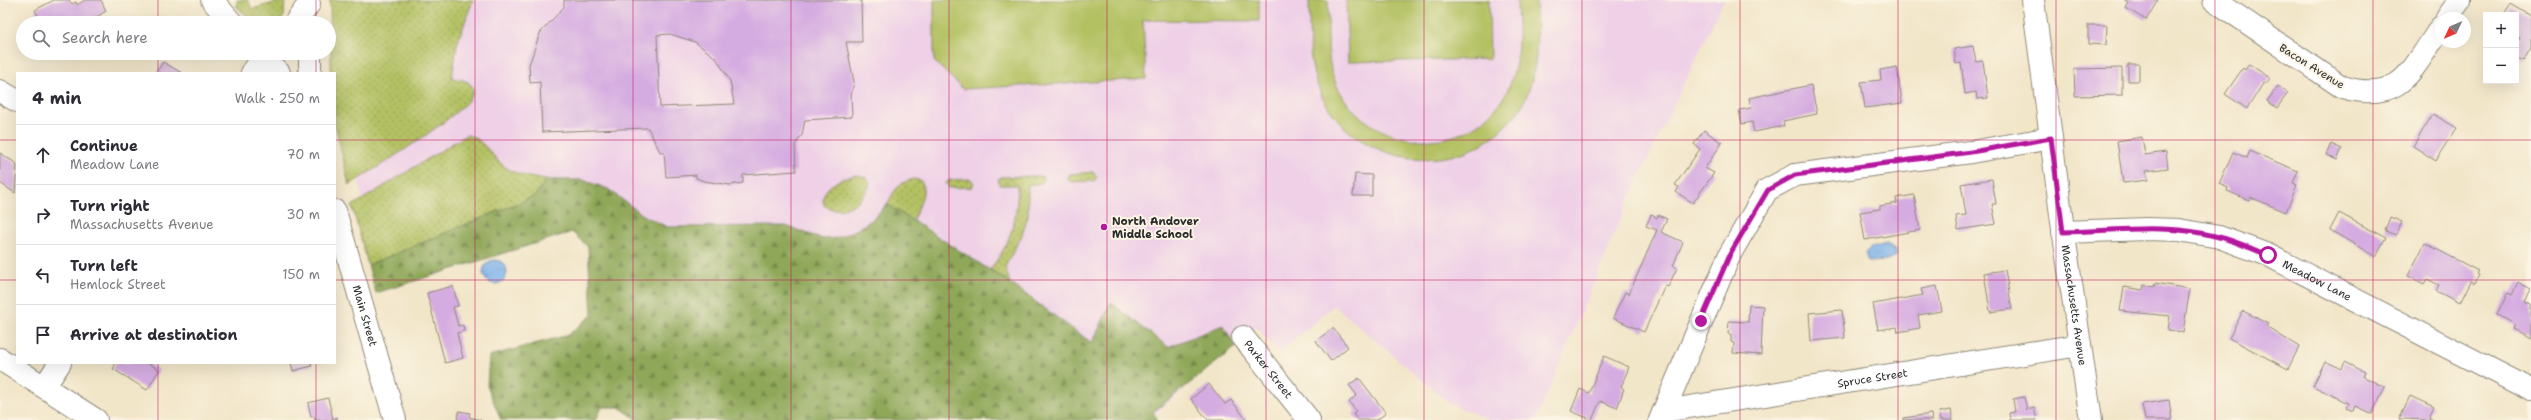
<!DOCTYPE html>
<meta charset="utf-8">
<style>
:root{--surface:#fff;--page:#f2f2f3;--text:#2b2b33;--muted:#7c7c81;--line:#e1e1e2}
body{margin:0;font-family:"Shantell Sans",sans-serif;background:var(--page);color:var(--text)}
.controls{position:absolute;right:12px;top:12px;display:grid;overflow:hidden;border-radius:0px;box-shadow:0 4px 16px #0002}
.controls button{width:36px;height:36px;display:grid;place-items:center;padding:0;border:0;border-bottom:1px solid var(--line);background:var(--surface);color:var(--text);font:20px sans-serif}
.compass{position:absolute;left:2435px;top:12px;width:36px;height:36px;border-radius:50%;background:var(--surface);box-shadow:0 4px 16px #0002;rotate:226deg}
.stop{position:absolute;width:12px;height:12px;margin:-9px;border:3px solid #b5179e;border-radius:50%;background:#fff}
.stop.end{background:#b5179e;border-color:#fff;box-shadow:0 1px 4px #0008}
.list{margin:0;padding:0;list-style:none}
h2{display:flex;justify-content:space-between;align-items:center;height:52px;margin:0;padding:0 16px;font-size:17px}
h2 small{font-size:13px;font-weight:400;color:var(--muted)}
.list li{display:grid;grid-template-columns:26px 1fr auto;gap:12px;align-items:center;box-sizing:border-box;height:60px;padding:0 16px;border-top:1px solid var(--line)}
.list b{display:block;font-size:15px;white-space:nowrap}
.list p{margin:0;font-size:13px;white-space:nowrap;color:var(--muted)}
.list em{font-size:13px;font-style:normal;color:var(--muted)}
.icon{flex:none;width:22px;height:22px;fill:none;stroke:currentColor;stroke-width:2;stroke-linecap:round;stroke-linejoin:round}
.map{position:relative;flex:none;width:2531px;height:420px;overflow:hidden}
.search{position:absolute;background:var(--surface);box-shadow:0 4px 16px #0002;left:16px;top:16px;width:320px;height:44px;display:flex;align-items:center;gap:10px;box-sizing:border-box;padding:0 14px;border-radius:22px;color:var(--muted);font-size:15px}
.panel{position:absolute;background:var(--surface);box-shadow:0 4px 16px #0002;left:16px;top:72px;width:320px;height:292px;border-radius:0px}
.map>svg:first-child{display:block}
.built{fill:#efd0e7}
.grass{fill:url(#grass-dots);stroke:#707647}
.forest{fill:url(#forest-firs);stroke:#5d6942}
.pitch{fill:#b4c163;stroke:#707647}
.water{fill:url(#water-ripples);stroke:#546e8a}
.building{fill:#d5ace1;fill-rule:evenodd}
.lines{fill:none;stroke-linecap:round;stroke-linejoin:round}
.minor-casing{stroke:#8e887a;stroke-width:24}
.major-casing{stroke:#8e887a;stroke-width:24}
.minor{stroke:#fff;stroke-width:22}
.major{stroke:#fff;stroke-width:22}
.route{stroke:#b5179e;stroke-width:5}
.grid{fill:none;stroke:#c2185b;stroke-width:1;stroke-opacity:0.55}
.poi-dot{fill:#b5179e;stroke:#fcf5e5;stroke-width:1.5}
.labels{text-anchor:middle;stroke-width:4;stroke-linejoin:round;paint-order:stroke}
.street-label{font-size:11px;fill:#2b2b2b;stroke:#fcf5e5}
.poi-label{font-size:11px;font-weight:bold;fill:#2b2b2b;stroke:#fcf5e5;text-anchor:start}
</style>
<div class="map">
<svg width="2531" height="420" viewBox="0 0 2531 420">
<defs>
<pattern id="grass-dots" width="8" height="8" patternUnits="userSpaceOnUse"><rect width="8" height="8" fill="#b4c163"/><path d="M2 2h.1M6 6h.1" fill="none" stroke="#939d52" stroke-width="1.8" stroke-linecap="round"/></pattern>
<pattern id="forest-firs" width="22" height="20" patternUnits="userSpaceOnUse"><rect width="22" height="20" fill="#8fa759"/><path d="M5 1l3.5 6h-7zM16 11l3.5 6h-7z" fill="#75884a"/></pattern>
<pattern id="water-ripples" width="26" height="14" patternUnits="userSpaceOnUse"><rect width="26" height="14" fill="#7cb1ea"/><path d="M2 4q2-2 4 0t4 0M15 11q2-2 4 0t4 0" fill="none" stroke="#6690be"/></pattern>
</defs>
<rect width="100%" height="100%" fill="#fcf5e5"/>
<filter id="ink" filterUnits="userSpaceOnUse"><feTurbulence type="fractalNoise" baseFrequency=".025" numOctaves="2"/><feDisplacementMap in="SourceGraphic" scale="8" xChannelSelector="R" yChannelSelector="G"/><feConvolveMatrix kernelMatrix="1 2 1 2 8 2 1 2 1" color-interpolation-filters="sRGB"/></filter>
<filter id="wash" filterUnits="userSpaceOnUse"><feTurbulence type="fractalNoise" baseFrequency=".012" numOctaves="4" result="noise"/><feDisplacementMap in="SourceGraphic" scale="16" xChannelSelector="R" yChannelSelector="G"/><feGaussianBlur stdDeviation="0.9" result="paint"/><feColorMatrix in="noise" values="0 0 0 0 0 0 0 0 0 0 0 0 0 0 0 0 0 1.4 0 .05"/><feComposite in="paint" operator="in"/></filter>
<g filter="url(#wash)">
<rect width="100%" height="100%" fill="#f2e6c9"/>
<path class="built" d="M343,0H1724L1633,190L1536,420H1490L1450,404L1334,305L1279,353L1257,327L1150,418L584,207L381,268L364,208L355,158Z"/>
<path class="grass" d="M237,0H248L252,9L285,0L284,16L279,23H255L237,7Z
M330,0H473L457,44L452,78C460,80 472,79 473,91C474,109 368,173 349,185L335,124V73H331Z
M466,135C484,137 494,162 510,170C521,176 534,178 546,180L535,196L368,265L352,206Z
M1093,172L1097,177L1094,181L1072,182L1067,179L1070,174Z
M857,175L865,177L870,183C865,201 841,218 824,205C818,187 843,177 857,175Z
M1042,176L1044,180L1042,183L1028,185V216L1022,235L1005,267L1010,283L990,269C1010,246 1019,215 1017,185H1000L998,179L1002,177Z
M915,179L921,181C928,190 917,212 912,221L887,204C894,191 899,181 915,179Z
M971,179L974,183L972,187L949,188L946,183L950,180Z"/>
<path class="forest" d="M546,180H583L608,189L643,215L667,227L786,226L823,239L837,238L858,229L873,219L887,204L1010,283L1092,343L1111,303L1168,347L1223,325L1236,347L1153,412L1158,420H638L619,407H602L596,420H501L487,386L489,356L568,335L592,315L588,247L572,232L376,293L368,265L535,196Z"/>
<path class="pitch" d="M934,0H1259V21L1143,20L1146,79L963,89L934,61Z
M1309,0H1328C1329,24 1325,56 1334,79C1363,155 1475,163 1509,87C1521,59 1518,30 1517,0H1536C1537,38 1540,75 1520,109C1516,116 1509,122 1504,127C1448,183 1346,162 1318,87C1307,60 1310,29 1309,0Z
M1346,0H1489L1490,59L1348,62Z"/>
<path class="water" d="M1887,244L1896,250V256L1887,261L1868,262L1865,253L1870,248Z
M483 272a12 12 0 1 1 24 0a12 12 0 1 1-24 0Z"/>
<g id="blocks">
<path class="building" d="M54,0H69L72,4L76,2L77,5L85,0H101L106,11L87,23H25L38,16L35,10Z
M564,0H861L862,42H846L854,82L851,96L852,117L805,120L802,135L795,145L796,171L743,175V183L730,185L704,181L696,178V175L666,177L664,152H660L648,128L542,132L540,82L530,83L529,65L540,33L564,7ZM670,34L695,42L716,58L730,81L734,104L660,107L657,35Z
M2125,0H2158L2146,20L2126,8L2129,3Z
M2511,4L2531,16V48L2523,61L2516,57V44L2520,38L2516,36V15H2504Z
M2088,25H2107L2106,45L2088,44Z
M1973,46L1976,62L1983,61L1988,98L1977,99L1976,92L1965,94L1961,63L1956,64L1954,49Z
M163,62L182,73H156Z
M2128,64H2139V81H2128Z
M2249,64L2270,78L2266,84L2264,82L2247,109L2225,94L2243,68L2245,70Z
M1897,67L1902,103L1865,108L1861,82L1881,80L1880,70Z
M2122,68V95L2075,96L2074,69Z
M1811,85L1817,114L1783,121L1784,126L1754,132L1752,122L1742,124L1739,110L1751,108L1749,98Z
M2278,86L2288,93L2277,108L2267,101Z
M2433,114L2457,128L2436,161L2413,146Z
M1704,130L1722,143L1705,168L1714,173L1693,203L1676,192L1679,187L1675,185L1700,149L1694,144Z
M2142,137L2145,155L2166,152L2168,168L2146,171L2148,180L2123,183L2117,141Z
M2331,144L2342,149L2337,160L2326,155Z
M2250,151L2298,171L2293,183L2297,185L2286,212L2250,197L2249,200L2227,191L2228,188L2219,184L2233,152L2247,158Z
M0,153L17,164L15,193L0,183Z
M1355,174L1372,175V196H1353Z
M1992,179L1996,204H1992L1996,224L1958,230L1956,216L1966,215L1961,184Z
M1914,195L1920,230L1865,240L1860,212L1880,209V206L1897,203L1896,198Z
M2339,213L2386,238L2376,257L2330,230Z
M1651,215L1657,218L1658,215L1667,219L1661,232L1683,242L1673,266L1677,268L1668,287L1665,286L1644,332L1613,318L1625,292L1629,294L1657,230L1646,226Z
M2390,217L2402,222L2396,235L2385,231Z
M2425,243L2478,271L2476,273L2479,275L2475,283L2471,281L2460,303L2436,291L2439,285L2427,279L2424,284L2408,276Z
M2005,270L2012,309L1990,312L1984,273Z
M2518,282L2531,289L2525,302L2531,305V338L2513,329L2515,324L2497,315L2508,292L2512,294Z
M2155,283L2190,289L2183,332L2168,330L2170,316L2120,311L2124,287L2143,290L2144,285L2154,287Z
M453,286L458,306L453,307L458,326L463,325L464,331L457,333L463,358L445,363L427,293Z
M1937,286L1942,311L1918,315L1920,328L1898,332L1897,327L1878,330L1873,304L1923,295L1921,289Z
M1749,305L1763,306L1761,355L1733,353L1734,343L1731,342V334H1728L1729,321L1748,322Z
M1842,310L1845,338L1811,341L1809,313Z
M2243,311L2269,324L2267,327L2299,347L2288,369L2229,338Z
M1333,328L1348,347L1331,361L1316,341Z
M1604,356L1629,367L1621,387L1624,389L1617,408L1600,401L1592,420L1571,411L1580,389L1589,393Z
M2325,361L2342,369L2345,362L2365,372L2363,377L2385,387L2372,414L2355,406L2353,411L2346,408L2348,403L2313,386Z
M116,363H148L159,370L147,390L113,369Z
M291,363H311L312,366L293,371Z
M1359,378L1386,413L1377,420H1358L1353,414L1356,411L1349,402L1357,395L1349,385Z
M1209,384L1225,404L1231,400L1247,420H1208L1191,399Z
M2410,396L2434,407L2429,418L2433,420L2399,419Z
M2024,397L2027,410L2034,408L2037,420H2010L2009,413L2015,412L2013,399Z
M328,398L333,419L337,417V420H315L314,416L311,417L308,403Z
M2169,400L2172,420H2145L2142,404Z
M1951,410L1953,420H1941L1939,412Z
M459,411L470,413L469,417L481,420H457Z
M1931,414L1932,420H1903V418Z"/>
</g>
</g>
<g filter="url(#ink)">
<use href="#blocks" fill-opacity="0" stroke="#8e887a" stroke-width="1"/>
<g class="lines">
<g class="minor-casing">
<g id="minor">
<path d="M2214,0L2342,87C2402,104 2411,70 2441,27"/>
<path d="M2447,18L2460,0"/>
<path d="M252,73L262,59"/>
<path d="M0,91L17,101"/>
<path id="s1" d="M2063,232L2147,229L2179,230L2219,237L2268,255L2531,390"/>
<path id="s2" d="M1243,337L1309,420"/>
<path d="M0,359L96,420"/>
<path d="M44,387L60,363"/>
<path id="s3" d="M1664,411L2080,345"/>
<path d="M1660,420L1730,254L1767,190L1795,175L1971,152L2051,138"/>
</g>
</g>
<g class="major-casing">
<g id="major">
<path d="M212,0L232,23"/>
<path id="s4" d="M2033,0L2062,222L2091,420"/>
<path d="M295,23L309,4"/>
<path d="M257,53L279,73"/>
<path d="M310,53V73"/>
<path id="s5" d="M335,211L395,420"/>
</g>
</g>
<use href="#minor" class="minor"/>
<use href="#major" class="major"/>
</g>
</g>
<g class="lines" filter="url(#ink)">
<path class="route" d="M1701,321L1730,254L1768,190L1795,175L1971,152L2051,138L2063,232C2115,231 2169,223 2219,237C2236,241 2252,249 2268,255"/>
</g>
<path class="grid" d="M158,0V23M316,0V23M475,0V420M633,0V420M791,0V420M949,0V420M1107,0V420M1266,0V420M1424,0V420M1582,0V420M1740,0V420M1898,0V420M2056,0V420M2215,0V420M2373,0V420M158,53V73M316,53V73M0,140H17M335,140H2531M0,280H17M335,280H2531M158,363V420M316,363V420"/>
<circle class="poi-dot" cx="1104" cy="227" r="4"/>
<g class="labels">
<g class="street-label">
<text transform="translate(2312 66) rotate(32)" y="4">Bacon Avenue</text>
<text dy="4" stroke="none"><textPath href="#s1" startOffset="264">Meadow Lane</textPath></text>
<text dy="4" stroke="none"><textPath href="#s4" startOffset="308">Massachusetts Avenue</textPath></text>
<text dy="4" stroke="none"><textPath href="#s5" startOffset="109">Main Street</textPath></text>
<text dy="4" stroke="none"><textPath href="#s2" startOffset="41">Parker Street</textPath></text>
<text dy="4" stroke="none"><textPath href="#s3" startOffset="211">Spruce Street</textPath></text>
</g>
<g class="poi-label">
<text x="1112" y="225">North Andover<tspan x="1112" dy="13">Middle School</tspan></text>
</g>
</g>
</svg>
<div class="controls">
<button>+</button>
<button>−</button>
</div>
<svg class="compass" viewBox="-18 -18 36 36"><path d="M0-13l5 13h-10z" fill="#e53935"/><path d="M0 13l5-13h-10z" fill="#7c7c81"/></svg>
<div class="stop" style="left:2268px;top:255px"></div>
<div class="stop end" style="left:1701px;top:321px"></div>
<div class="search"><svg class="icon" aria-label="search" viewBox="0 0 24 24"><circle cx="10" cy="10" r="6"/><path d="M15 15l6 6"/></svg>Search here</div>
<section class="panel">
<h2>4 min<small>Walk · 250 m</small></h2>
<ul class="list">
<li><svg class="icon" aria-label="ahead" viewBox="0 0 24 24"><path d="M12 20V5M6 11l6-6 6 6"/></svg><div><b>Continue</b><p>Meadow Lane</p></div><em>70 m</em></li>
<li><svg class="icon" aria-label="right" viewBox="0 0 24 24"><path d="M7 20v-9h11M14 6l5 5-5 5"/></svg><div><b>Turn right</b><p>Massachusetts Avenue</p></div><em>30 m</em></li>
<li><svg class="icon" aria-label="left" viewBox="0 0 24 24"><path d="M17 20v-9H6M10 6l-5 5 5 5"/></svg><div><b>Turn left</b><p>Hemlock Street</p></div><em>150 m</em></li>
<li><svg class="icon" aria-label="arrive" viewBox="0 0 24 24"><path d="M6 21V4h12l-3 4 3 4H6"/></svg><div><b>Arrive at destination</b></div></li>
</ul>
</section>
</div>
